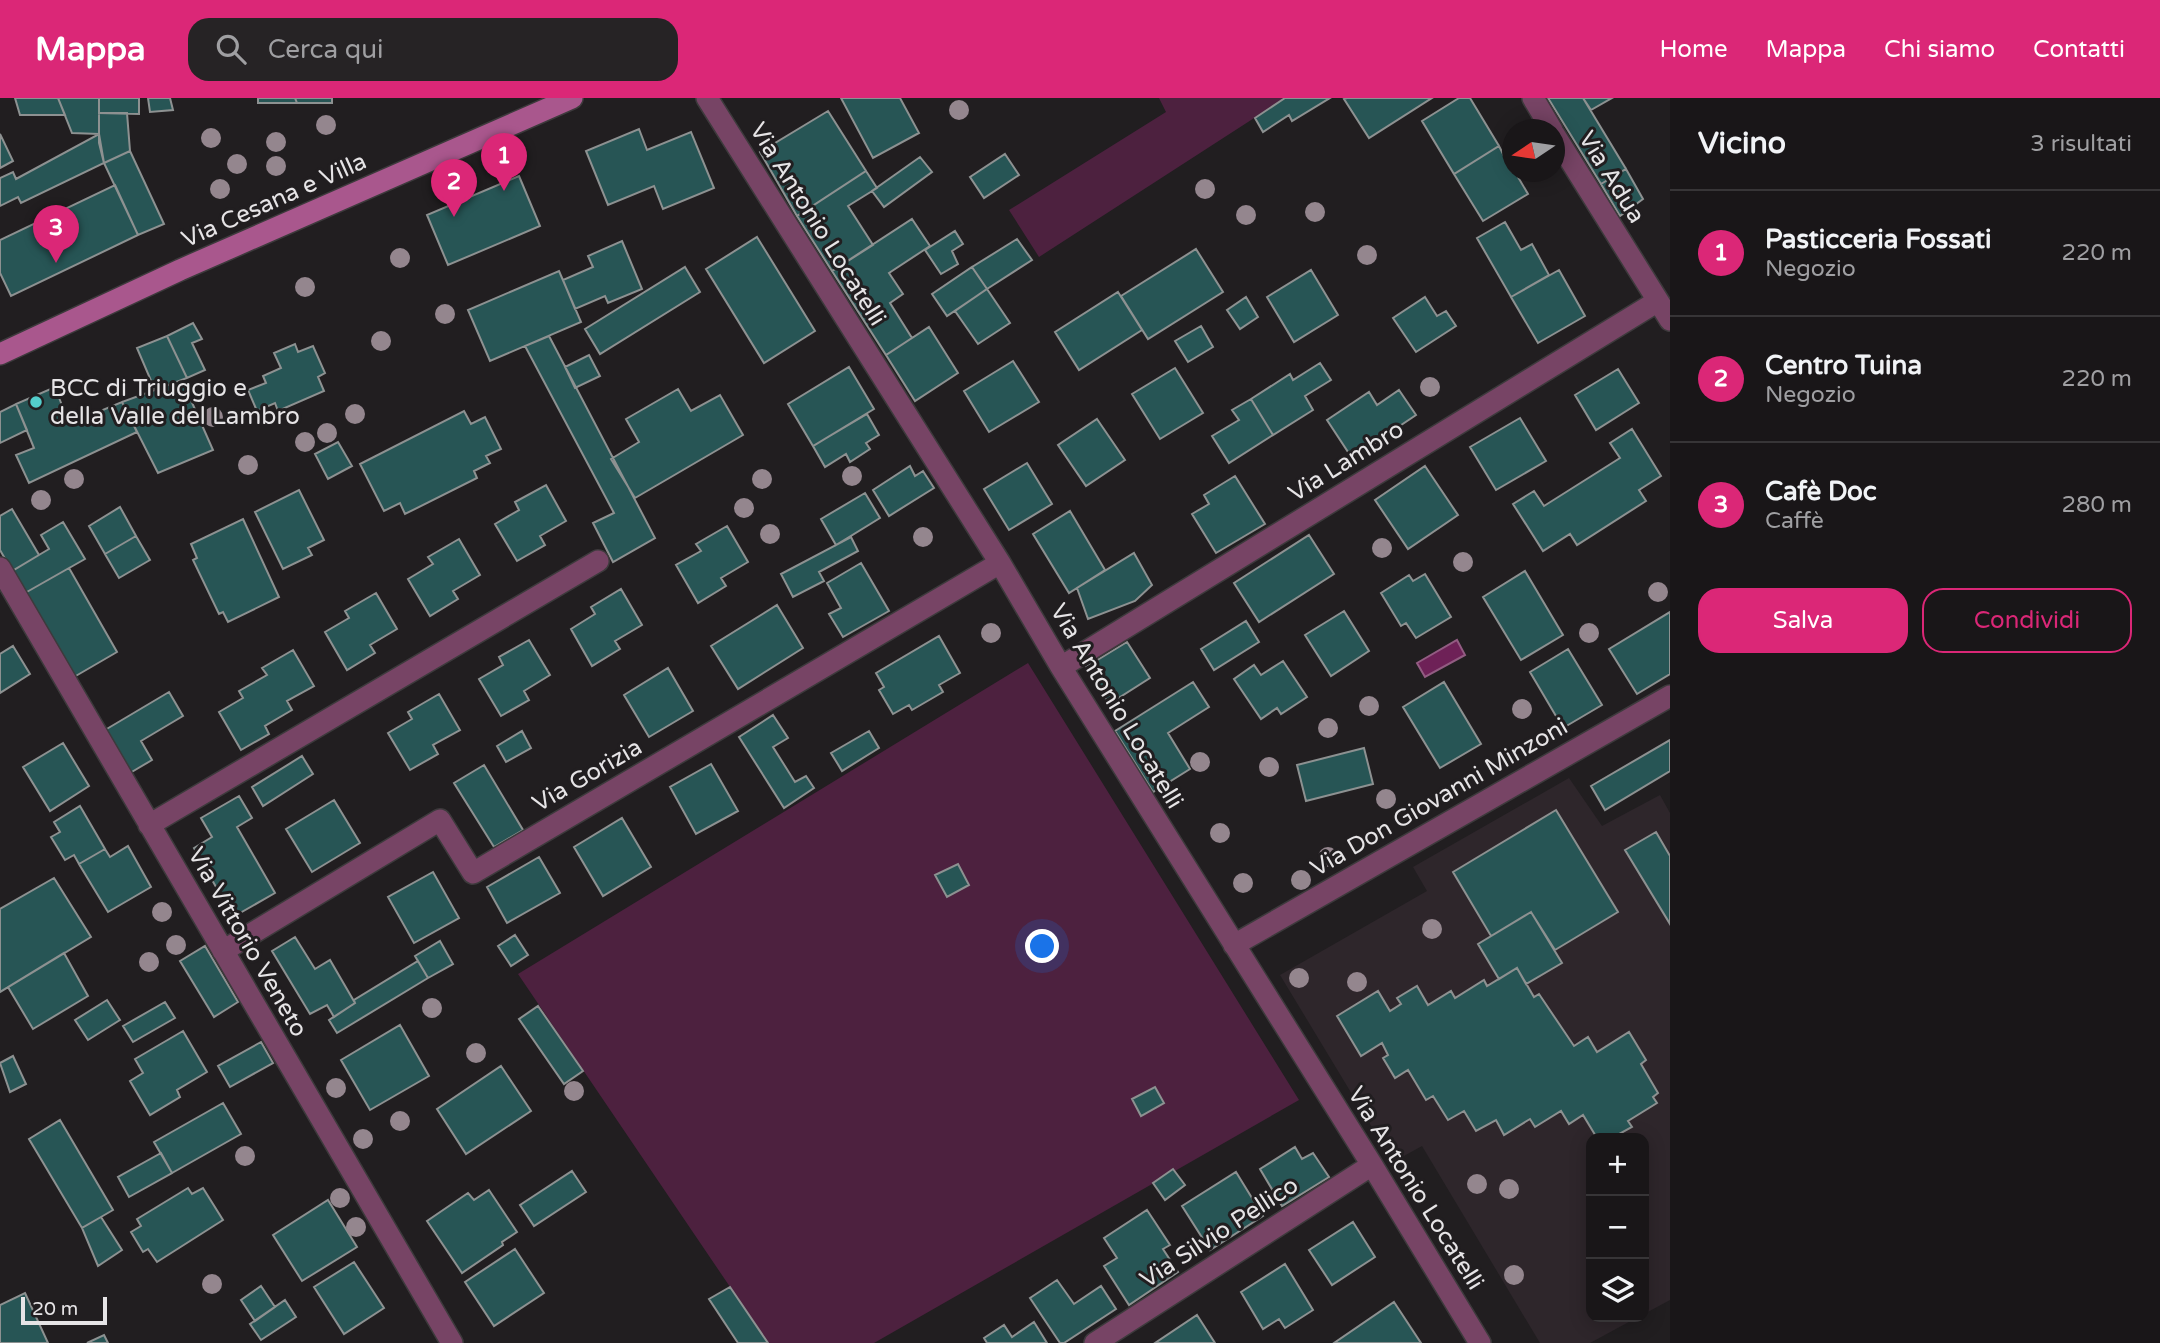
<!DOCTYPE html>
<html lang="it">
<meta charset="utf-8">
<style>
:root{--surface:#191618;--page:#262325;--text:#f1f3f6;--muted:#9f9fa2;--line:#373537;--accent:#db2777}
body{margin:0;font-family:"Varela Round",sans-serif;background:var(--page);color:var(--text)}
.controls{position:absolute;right:21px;bottom:21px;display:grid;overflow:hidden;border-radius:14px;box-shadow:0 4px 18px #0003}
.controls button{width:63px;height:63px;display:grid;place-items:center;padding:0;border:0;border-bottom:2px solid var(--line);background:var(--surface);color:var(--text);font:35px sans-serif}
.compass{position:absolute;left:1502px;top:21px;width:63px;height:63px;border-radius:50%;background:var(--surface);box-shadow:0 4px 18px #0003;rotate:257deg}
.scale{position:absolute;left:21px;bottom:18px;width:86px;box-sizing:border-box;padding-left:7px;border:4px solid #e6e4e6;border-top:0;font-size:19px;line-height:24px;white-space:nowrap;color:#e6e4e6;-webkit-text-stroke:5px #211e20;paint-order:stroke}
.you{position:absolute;left:1043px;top:849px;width:24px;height:24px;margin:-18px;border:5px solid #fff;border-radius:50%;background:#1a73e8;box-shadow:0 0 0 10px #1a73e833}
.badge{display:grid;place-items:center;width:46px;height:46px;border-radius:50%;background:var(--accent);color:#fff;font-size:23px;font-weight:700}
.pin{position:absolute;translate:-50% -58px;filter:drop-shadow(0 2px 4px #0008)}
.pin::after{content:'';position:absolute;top:37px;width:24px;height:21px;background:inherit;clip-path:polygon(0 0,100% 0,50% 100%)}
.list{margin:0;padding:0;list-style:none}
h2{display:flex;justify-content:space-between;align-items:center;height:91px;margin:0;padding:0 28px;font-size:30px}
h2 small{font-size:23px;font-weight:400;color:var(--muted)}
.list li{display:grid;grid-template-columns:46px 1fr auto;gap:21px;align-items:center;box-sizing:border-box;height:126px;padding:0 28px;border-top:2px solid var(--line)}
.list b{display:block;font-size:26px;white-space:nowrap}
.list p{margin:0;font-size:23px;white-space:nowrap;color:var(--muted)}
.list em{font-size:23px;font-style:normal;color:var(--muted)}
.actions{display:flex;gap:14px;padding:21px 28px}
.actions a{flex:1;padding:16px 0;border:2px solid var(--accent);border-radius:21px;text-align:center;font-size:24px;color:var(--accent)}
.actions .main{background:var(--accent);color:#fff}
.icon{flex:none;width:38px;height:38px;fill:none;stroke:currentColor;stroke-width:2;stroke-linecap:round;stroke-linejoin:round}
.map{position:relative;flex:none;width:1670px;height:1245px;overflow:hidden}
header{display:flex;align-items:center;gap:42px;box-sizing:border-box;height:98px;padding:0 35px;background:var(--accent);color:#fff}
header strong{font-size:33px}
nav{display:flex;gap:38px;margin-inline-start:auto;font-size:24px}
.search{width:490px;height:63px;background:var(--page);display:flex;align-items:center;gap:18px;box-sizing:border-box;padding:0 24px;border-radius:21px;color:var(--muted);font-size:26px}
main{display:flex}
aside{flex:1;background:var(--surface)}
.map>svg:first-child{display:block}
.built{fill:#2e262b}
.green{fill:#4d213f}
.water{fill:#6e2157;stroke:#925c82;stroke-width:2}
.building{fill:#275555;stroke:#8d9191;stroke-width:2}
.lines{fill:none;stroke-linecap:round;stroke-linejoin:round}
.street-casing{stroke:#3d3a3c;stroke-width:24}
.secondary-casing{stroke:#3d3a3c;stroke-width:24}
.street{stroke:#774465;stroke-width:21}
.secondary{stroke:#a9578d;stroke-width:21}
.tree{fill:#94868e}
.poi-dot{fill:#53cdcb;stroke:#211e20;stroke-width:2.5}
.labels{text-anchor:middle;stroke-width:6;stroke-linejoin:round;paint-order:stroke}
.street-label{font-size:24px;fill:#e6e4e6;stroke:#211e20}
.poi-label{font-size:24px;fill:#e6e4e6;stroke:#211e20;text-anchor:start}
</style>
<header>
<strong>Mappa</strong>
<div class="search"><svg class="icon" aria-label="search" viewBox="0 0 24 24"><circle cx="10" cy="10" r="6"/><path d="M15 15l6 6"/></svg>Cerca qui</div>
<nav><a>Home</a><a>Mappa</a><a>Chi siamo</a><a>Contatti</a></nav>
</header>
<main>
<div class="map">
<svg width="1670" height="1245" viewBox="0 0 1670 1245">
<rect width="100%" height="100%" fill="#211e20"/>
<path class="built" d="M1569,680L1602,728L1660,697L1670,715V1202L1644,1216V1040H1591V1219H1638L1590,1245H1540L1422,1048L1393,1064L1280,877L1427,793L1413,769Z"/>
<path class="green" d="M1159,0H1285L1039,159L1009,112L1166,14Z
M1028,565L1299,1002L874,1245H768L518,876Z"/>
<path class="water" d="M1457,542L1465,557L1425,579L1417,565Z"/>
<path class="building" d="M15,0H58L65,17H20Z
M58,0H99V36L72,35Z
M99,0H139V16L99,15Z
M148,0H170L173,12L150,14Z
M258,0H295L297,5H258Z
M295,0H332V5H297Z
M841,0H900L919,35L873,60Z
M1285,0H1330L1292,23L1289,17L1263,34L1255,20Z
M1347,0H1432L1369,40L1344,1Z
M1459,0H1470L1499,48L1454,76L1422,23Z
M1548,0H1583L1626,71L1601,86Z
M1583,0H1612L1591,12Z
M828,13L866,73L797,118L760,54Z
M99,15H127L130,53L104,65L99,45Z
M639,31L647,52L691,34L714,90L663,111L654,88L608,107L586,53Z
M0,36L13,63L0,70Z
M99,36L104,65L21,105L18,99L0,108V80L13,74L16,81Z
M1499,48L1512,74H1515L1528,96L1483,123L1454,76Z
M130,53L164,126L138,137L104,65Z
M1005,56L1019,77L984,100L970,79Z
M920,59L932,74L884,109L872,93Z
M1626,71L1643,101L1620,118L1601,86Z
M866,73L877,90L848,108L873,147L832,173L797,118Z
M519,78L540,128L448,167L427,117Z
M115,87L138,137L11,198L0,175V142Z
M912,121L930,148L889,175L903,196L890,205L912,240L886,257L832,173Z
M1505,124L1521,152L1532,146L1549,177L1511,199L1477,140Z
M955,133L963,146L952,153L958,166L941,176L925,152Z
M757,139L815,233L764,265L706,171Z
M1017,141L1032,162L987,191L972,169Z
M622,143L642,191L608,205L605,198L575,211L563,182L593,169L588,158Z
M1196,151L1223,194L1148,241L1121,198Z
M685,169L700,194L600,256L585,231Z
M972,169L987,191L947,218L932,196Z
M1311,172L1338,217L1294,244L1267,199Z
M1559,172L1585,218L1538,245L1511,199Z
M559,173L581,224L490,263L468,212Z
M987,191L1010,225L978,246L955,213Z
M1118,194L1142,232L1079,272L1055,234Z
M1246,199L1258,219L1240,231L1227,212Z
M1425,199L1437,218L1446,213L1456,228L1416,254L1393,220Z
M193,225L202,241L192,245L205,272L187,280L167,238Z
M1201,228L1213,249L1188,264L1175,243Z
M929,229L958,275L915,303L886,257Z
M167,238L187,280L155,292L137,250Z
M549,238L655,440L613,464L593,425L614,415L525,248Z
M295,246L298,254L313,248L325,275L318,279L324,293L278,313L275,305L257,313L248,292L266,285L263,278L281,270L274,255Z
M589,257L600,278L575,290L565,269Z
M1013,263L1039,304L989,334L964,293Z
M1320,265L1331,282L1305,298L1313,312L1273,337L1251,301L1290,276L1293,282Z
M849,269L874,311L813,348L788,306Z
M1175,270L1203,315L1160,341L1132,296Z
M1618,271L1639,305L1596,332L1575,297Z
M182,282L213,352L158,375L122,304Z
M55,289L69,326L122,304L137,334L29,385L16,357L34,350L16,306Z
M678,291L691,313L720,297L743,337L635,400L611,361L639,344L626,321Z
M1399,292L1416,317L1352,360L1327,322L1369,294L1377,307Z
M1251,301L1273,337L1229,365L1212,338L1239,322L1232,312Z
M16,306L27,332L0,345V314Z
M464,313L471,326L485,319L501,351L486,358L490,365L474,373L477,380L405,416L400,405L384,413L360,366Z
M867,316L879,337L866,345L870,351L850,364L846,356L825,369L813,348Z
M1520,320L1546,363L1496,392L1470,349Z
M1097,321L1125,362L1086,388L1058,347Z
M1632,331L1661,378L1639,392L1646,403L1577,447L1570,436L1543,453L1513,406L1534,393L1544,408L1620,360L1610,345Z
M338,344L352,368L328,381L315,356Z
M1027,365L1052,406L1009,432L984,391Z
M910,368L915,378L923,373L934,390L889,418L873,392Z
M1425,368L1458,417L1408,451L1375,402Z
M1235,378L1265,426L1216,455L1192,416L1209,406L1204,397Z
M546,387L566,423L540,438L545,447L517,463L495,426L519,412L515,404Z
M299,392L324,442L308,450L312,457L283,471L255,414Z
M865,395L880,420L836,447L821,421Z
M120,409L136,438L105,456L89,428Z
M12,411L39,457L12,473L0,452V418Z
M1070,413L1105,472L1069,495L1033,436Z
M243,421L279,499L228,524L223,514L219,516L193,462L197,460L191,446Z
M63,424L85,461L25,495L12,473L49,451L41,437Z
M727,428L748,464L721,480L726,488L698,505L676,467L701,453L696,446Z
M1309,437L1334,476L1259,524L1234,485Z
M136,438L150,462L119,480L105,456Z
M851,439L858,453L819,474L824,483L793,499L781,476Z
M459,441L480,477L453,493L458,501L430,518L408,481L433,466L428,459Z
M1134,455L1152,487L1135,503L1088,521L1077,490Z
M861,465L889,513L843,539L829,516L841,510L827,485Z
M69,470L117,554L74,579L25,495Z
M1525,473L1563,537L1521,562L1483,499Z
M1425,476L1451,519L1416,540L1406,525L1401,528L1381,495L1409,477L1413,483Z
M621,491L642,527L615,543L620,551L592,568L571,531L595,516L591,509Z
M376,495L397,531L370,547L375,555L347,572L325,534L349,520L345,513Z
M777,507L803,550L738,591L711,548Z
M1344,513L1369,553L1331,578L1305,537Z
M1670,514V576L1637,596L1609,551Z
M1246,523L1259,544L1214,572L1201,551Z
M939,538L960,575L939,587L943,594L912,612L909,607L893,616L879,592L884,589L876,575Z
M529,542L550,577L524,593L529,602L501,618L479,581L503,567L499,559Z
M1127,544L1150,580L1109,606L1086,569Z
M13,548L30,576L0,595V556Z
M1568,551L1602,607L1563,630L1530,574Z
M293,552L314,588L287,603L292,612L265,628L269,636L241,652L219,614L243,600L239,593L267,577L262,570Z
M1283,563L1307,599L1281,616L1277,610L1261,621L1234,581L1254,567L1261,577Z
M668,570L693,613L649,639L624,597Z
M1193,584L1209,609L1168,635L1190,671L1153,694L1115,633Z
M1444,584L1481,646L1440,670L1403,609Z
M169,594L183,618L141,643L152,662L130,675L105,632Z
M439,596L460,632L433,647L438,656L410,672L388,635L412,621L408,614Z
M773,617L788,640L773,649L795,684L806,678L814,690L784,710L739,639Z
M522,633L531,650L506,664L497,648Z
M869,633L879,650L842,673L831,655Z
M1670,642V673L1605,712L1591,688Z
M63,645L89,688L50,713L23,669Z
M1364,650L1373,686L1306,703L1297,667Z
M302,658L313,676L263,708L252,689Z
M711,666L738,713L696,736L670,689Z
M484,667L523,732L494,749L454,685Z
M239,698L252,720L237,729L275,795L233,819L194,750L212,739L201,720Z
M334,702L360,745L312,774L286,731Z
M80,708L105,751L79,766L74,757L65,762L51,739L60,734L54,724Z
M1556,712L1618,814L1555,852L1531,814L1491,838L1453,774Z
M622,720L651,769L603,798L574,749Z
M1656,734L1670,758V826L1625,752Z
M128,748L151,789L108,814L79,766L105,751L110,759Z
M539,759L560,795L507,825L487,789Z
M958,766L969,787L947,799L935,777Z
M433,774L459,820L414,845L388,799Z
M54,780L91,839L0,894V811Z
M1531,814L1562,865L1526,886L1517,870L1499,881L1478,846Z
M515,837L528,857L511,868L498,848Z
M295,839L315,871L330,862L355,905L334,919L327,907L310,916L272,853Z
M440,843L453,866L428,880L415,858Z
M205,848L238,904L214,919L180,863Z
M64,855L88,898L33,931L8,889Z
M418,863L428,880L337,935L329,922L355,905L354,902Z
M1517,870L1534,899L1539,896L1574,948L1588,939L1597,954L1629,934L1646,962L1641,966L1658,995L1653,999L1657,1005L1628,1023L1632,1029L1612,1040H1597L1583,1017L1569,1026L1561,1013L1535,1029L1530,1021L1504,1037L1496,1022L1476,1033L1464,1013L1448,1022L1433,998L1426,1002L1408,972L1395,980L1383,960L1388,957L1382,945L1361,958L1337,918L1378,893L1390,913L1401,906L1397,900L1417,888L1428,907L1451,893L1455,900L1484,882L1487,888Z
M107,902L120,922L88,942L75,922Z
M165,904L175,920L133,944L123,928Z
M538,908L583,973L564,986L519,921Z
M400,927L429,978L370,1012L341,962Z
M183,933L207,974L177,992L180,999L150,1017L130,983L143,975L135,961Z
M261,944L273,965L230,989L218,968Z
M13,958L26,986L10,994L0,965Z
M501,968L531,1013L466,1056L437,1011Z
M1155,989L1164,1005L1141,1018L1132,1001Z
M223,1005L241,1036L172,1075L154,1044Z
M60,1022L113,1112L82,1130L29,1041Z
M1295,1049L1302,1061L1313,1055L1329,1079L1282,1108L1260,1071Z
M161,1055L172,1075L129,1099L118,1079Z
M1173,1071L1185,1087L1165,1102L1153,1085Z
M572,1073L586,1094L534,1128L520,1107Z
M1236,1074L1263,1118L1210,1152L1182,1108Z
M188,1090L192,1096L203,1090L223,1122L157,1164L148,1151L143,1154L131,1134L141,1128L137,1121Z
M489,1092L517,1134L502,1144L503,1147L462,1175L427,1123L468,1095L474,1102Z
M328,1102L357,1149L302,1183L273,1137Z
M1147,1112L1170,1147L1163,1151L1178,1174L1129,1207L1104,1168L1117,1160L1104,1140Z
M101,1119L122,1152L98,1168L82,1130Z
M1353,1124L1375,1159L1332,1187L1309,1152Z
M515,1151L544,1195L494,1228L465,1184Z
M354,1164L384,1210L344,1236L314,1189Z
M1285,1166L1313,1212L1285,1230L1279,1221L1263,1231L1241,1194Z
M1057,1182L1074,1206L1101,1188L1116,1211L1064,1245H1060L1030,1200Z
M261,1188L275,1209L255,1223L241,1202Z
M730,1189L768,1245H738L709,1201Z
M25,1195L48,1245H0V1207Z
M285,1202L296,1219L261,1242L250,1226Z
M1394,1204L1421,1245H1334Z
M1197,1217L1215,1245H1155Z
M1034,1224L1047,1245H987L984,1240L1004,1227L1012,1239Z
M104,1237L108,1245H87Z"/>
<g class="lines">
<g class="street-casing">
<path id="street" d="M707,0L1000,465L1061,569L1372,1067L1480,1245
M1533,0L1552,32
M1554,36L1670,222
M0,470L452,1245
M1061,569L1658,203
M149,727L598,463
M1234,847L1670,598
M223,853L440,722L473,775L1000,465
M1095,1245L1372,1067"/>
</g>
<g class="secondary-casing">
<path id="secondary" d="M0,256L180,172L572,0"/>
</g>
<use href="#street" class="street"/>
<use href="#secondary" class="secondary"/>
</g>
<g class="tree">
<circle cx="959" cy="12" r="10"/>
<circle cx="326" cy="27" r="10"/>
<circle cx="211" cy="40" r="10"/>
<circle cx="276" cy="44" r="10"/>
<circle cx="237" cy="66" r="10"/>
<circle cx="276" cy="68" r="10"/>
<circle cx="220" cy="91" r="10"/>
<circle cx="1205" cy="91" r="10"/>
<circle cx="1315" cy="114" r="10"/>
<circle cx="1246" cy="117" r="10"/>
<circle cx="1367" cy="157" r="10"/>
<circle cx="400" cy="160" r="10"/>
<circle cx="305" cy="189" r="10"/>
<circle cx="445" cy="216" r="10"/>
<circle cx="381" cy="243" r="10"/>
<circle cx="1430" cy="289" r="10"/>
<circle cx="355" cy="316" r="10"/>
<circle cx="213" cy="319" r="10"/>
<circle cx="327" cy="335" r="10"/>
<circle cx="305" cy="344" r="10"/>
<circle cx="248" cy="367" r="10"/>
<circle cx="852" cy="378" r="10"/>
<circle cx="74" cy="381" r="10"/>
<circle cx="762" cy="381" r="10"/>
<circle cx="41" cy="402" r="10"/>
<circle cx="744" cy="410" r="10"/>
<circle cx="770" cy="436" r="10"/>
<circle cx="923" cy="439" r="10"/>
<circle cx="1382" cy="450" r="10"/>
<circle cx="1463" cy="464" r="10"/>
<circle cx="1658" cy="494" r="10"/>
<circle cx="991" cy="535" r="10"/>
<circle cx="1589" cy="535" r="10"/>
<circle cx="1369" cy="608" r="10"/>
<circle cx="1522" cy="611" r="10"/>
<circle cx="1328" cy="630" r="10"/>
<circle cx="1200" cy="664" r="10"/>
<circle cx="1269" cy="669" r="10"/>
<circle cx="1386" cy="701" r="10"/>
<circle cx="1220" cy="735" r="10"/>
<circle cx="1328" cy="759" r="10"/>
<circle cx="1301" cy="782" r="10"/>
<circle cx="1243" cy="785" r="10"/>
<circle cx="162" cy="814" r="10"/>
<circle cx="1432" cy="831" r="10"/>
<circle cx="176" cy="847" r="10"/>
<circle cx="149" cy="864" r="10"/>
<circle cx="1299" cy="880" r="10"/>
<circle cx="1357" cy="884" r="10"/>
<circle cx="432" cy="910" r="10"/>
<circle cx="476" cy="955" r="10"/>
<circle cx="336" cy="990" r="10"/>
<circle cx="574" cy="993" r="10"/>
<circle cx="400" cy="1023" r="10"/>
<circle cx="363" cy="1041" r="10"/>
<circle cx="245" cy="1058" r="10"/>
<circle cx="1477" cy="1086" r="10"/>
<circle cx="1509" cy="1091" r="10"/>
<circle cx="340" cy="1100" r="10"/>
<circle cx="356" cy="1129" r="10"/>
<circle cx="1514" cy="1177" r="10"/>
<circle cx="212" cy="1186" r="10"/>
</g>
<circle class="poi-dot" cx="36" cy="304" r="7"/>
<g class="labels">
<g class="street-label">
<text transform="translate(1612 79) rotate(58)" y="8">Via Adua</text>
<text transform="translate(274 102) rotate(-24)" y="8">Via Cesana e Villa</text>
<text transform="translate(818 126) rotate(58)" y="8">Via Antonio Locatelli</text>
<text transform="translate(1346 363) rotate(-32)" y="8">Via Lambro</text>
<text transform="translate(1117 608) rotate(59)" y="8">Via Antonio Locatelli</text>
<text transform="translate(587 677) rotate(-30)" y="8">Via Gorizia</text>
<text transform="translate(1439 699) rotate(-30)" y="8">Via Don Giovanni Minzoni</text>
<text transform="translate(248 844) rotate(60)" y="8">Via Vittorio Veneto</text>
<text transform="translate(1416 1090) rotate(58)" y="8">Via Antonio Locatelli</text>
<text transform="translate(1219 1134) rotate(-33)" y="8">Via Silvio Pellico</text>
</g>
<g class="poi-label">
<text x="50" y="298">BCC di Triuggio e<tspan x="50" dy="28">della Valle del Lambro</tspan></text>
</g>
</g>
</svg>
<div class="controls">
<button>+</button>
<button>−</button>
<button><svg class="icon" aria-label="layers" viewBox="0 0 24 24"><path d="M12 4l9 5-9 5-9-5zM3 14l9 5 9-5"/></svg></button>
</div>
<svg class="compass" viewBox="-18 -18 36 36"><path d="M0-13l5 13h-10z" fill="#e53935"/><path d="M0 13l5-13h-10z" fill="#9f9fa2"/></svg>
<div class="scale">20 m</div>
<div class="you"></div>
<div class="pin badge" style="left:504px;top:93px">1</div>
<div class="pin badge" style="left:454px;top:119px">2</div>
<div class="pin badge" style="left:56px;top:165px">3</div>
</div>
<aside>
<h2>Vicino<small>3 risultati</small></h2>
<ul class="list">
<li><span class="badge">1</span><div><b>Pasticceria Fossati</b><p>Negozio</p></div><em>220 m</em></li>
<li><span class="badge">2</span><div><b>Centro Tuina</b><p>Negozio</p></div><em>220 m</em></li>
<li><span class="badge">3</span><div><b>Cafè Doc</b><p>Caffè</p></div><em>280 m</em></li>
</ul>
<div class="actions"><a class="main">Salva</a><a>Condividi</a></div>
</aside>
</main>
